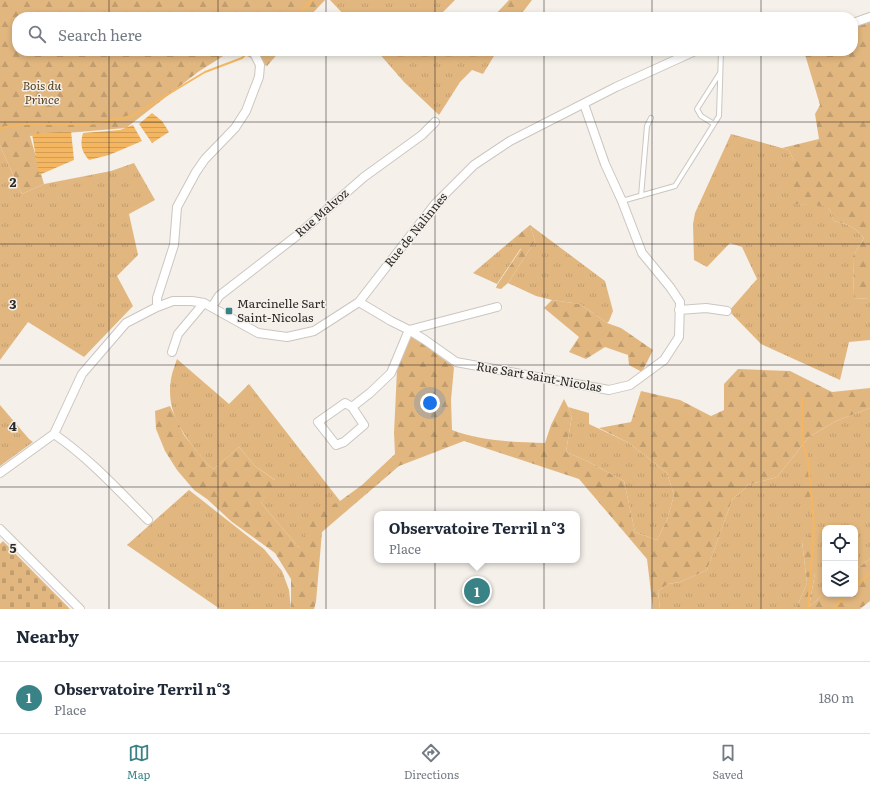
<!DOCTYPE html>
<meta charset="utf-8">
<style>
:root{--surface:#fff;--page:#f2f2f3;--text:#1f2937;--muted:#747a83;--line:#e0e1e3;--accent:#398285}
body{margin:0;font-family:Literata,serif;background:var(--page);color:var(--text)}
.controls{position:absolute;right:12px;bottom:12px;display:grid;overflow:hidden;border-radius:8px;box-shadow:0 2px 6px #0003}
.controls button{width:36px;height:36px;display:grid;place-items:center;padding:0;border:0;border-bottom:1px solid var(--line);background:var(--surface);color:var(--text);font:20px sans-serif}
.you{position:absolute;left:430px;top:403px;width:14px;height:14px;margin:-10px;border:3px solid #fff;border-radius:50%;background:#1a73e8;box-shadow:0 0 0 6px #1a73e833}
.badge{display:grid;place-items:center;width:26px;height:26px;border-radius:50%;background:var(--accent);color:#fff;font-size:13px;font-weight:700}
.pin{position:absolute;translate:-50% -50%;border:2px solid #fff;box-shadow:0 1px 4px #0006}
.popup{position:absolute;left:374px;top:511px;width:206px;height:52px;box-sizing:border-box;display:grid;place-content:center;border-radius:8px;background:var(--surface);filter:drop-shadow(0 1px 3px #0005);font-size:13px;white-space:nowrap;color:var(--muted)}
.popup b{font-size:15px;color:var(--text)}
.popup::after{content:'';position:absolute;left:50%;top:100%;margin-left:-8px;border:8px solid transparent;border-top-color:var(--surface)}
.list{margin:0;padding:0;list-style:none}
h2{display:flex;justify-content:space-between;align-items:center;height:52px;margin:0;padding:0 16px;font-size:17px}
h2 small{font-size:13px;font-weight:400;color:var(--muted)}
.list li{display:grid;grid-template-columns:26px 1fr auto;gap:12px;align-items:center;box-sizing:border-box;height:72px;padding:0 16px;border-top:1px solid var(--line)}
.list b{display:block;font-size:15px;white-space:nowrap}
.list p{margin:0;font-size:13px;white-space:nowrap;color:var(--muted)}
.list em{font-size:13px;font-style:normal;color:var(--muted)}
.icon{flex:none;width:22px;height:22px;fill:none;stroke:currentColor;stroke-width:2;stroke-linecap:round;stroke-linejoin:round}
.map{position:relative;flex:none;width:870px;height:609px;overflow:hidden}
.search{position:absolute;background:var(--surface);box-shadow:0 2px 6px #0003;left:12px;right:12px;top:12px;height:44px;display:flex;align-items:center;gap:10px;box-sizing:border-box;padding:0 14px;border-radius:16px;color:var(--muted);font-size:15px}
.sheet{height:124px;background:var(--surface)}
nav{display:flex;justify-content:space-around;align-items:center;box-sizing:border-box;height:56px;border-top:1px solid var(--line);background:var(--surface);font-size:11px;color:var(--muted)}
nav a{display:grid;justify-items:center;gap:2px}
nav .on{color:var(--accent)}
.map>svg:first-child{display:block}
.grass{fill:url(#grass-tufts)}
.forest{fill:url(#forest-firs)}
.cemetery{fill:url(#cemetery-stones)}
.water{fill:url(#water-rules)}
.lines{fill:none;stroke-linecap:round;stroke-linejoin:round}
.stream{stroke:#f4b661;stroke-width:2}
.lane-casing{stroke:#cbc6c0;stroke-width:6}
.street-casing{stroke:#cbc6c0;stroke-width:10}
.lane{stroke:#fff;stroke-width:4}
.street{stroke:#fff;stroke-width:8}
.grid{fill:none;stroke:#2b2927;stroke-width:1;stroke-opacity:0.55}
.poi-dot{fill:#398285;stroke:#f5f0ea;stroke-width:1.5}
.labels{text-anchor:middle;stroke-width:3;stroke-linejoin:round;paint-order:stroke}
.park-label{font-size:12px;font-style:italic;fill:#5a411d;stroke:#f5f0ea}
.street-label{font-size:12px;fill:#2b2927;stroke:#f5f0ea}
.poi-label{font-size:12px;fill:#2b2927;stroke:#f5f0ea;text-anchor:start}
.grid-label{font-size:13px;text-anchor:middle;font-weight:bold;fill:#2b2927;stroke:#f5f0ea;stroke-width:3;stroke-linejoin:round;paint-order:stroke}
</style>
<div class="map">
<svg width="870" height="609" viewBox="0 0 870 609">
<defs>
<pattern id="grass-tufts" width="24" height="20" patternUnits="userSpaceOnUse"><rect width="24" height="20" fill="#e2b77f"/><path d="M3 7l-1-3M5 7V3M7 7l1-3M15 17l-1-3M17 17v-4M19 17l1-3" fill="none" stroke="#c29d6e"/></pattern>
<pattern id="forest-firs" width="22" height="20" patternUnits="userSpaceOnUse"><rect width="22" height="20" fill="#e2b77f"/><path d="M5 1l3.5 6h-7zM16 11l3.5 6h-7z" fill="#c29d6e"/></pattern>
<pattern id="cemetery-stones" width="16" height="16" patternUnits="userSpaceOnUse"><rect width="16" height="16" fill="#e2b77f"/><path d="M2 7V4a2 2 0 0 1 4 0v3zM10 15v-3a2 2 0 0 1 4 0v3z" fill="#c29d6e"/></pattern>
<pattern id="water-rules" width="6" height="5" patternUnits="userSpaceOnUse"><rect width="6" height="5" fill="#f4b661"/><path d="M0 2.5h6" fill="none" stroke="#d19c54"/></pattern>
</defs>
<rect width="100%" height="100%" fill="#f5f0ea"/>
<path class="grass" d="M330,0H455L438,17H346Z
M377,51H497L483,74L472,70L460,82L439,115L404,82Z
M731,134L789,150L794,161V204L825,205L830,210L834,221C848,224 855,227 864,238L853,256L854,298L870,299V340L849,342L840,380L761,344L729,311L757,279L742,247L730,243L707,267L694,260L693,224L695,213Z
M0,146L22,194L44,184L111,171L134,163L155,200L129,214L138,255L117,276L133,306L84,357L28,322L0,360Z
M530,225L605,281L613,311L609,321L607,323L580,304L552,300L536,296L508,283L535,241Z
M512,240L521,248L497,284L473,273Z
M177,359L229,404L249,384L340,501L299,548L261,503L275,480L255,466L239,447L214,469L209,466C187,439 165,416 171,379C172,372 175,365 177,359Z
M0,405L29,439L33,442L0,466Z
M568,407L589,413V424L629,443L667,473L674,495L667,520L657,540L635,532L624,481L587,461L566,452L572,415Z
M870,408V559L855,570V528H825V593L809,607L815,573L802,541L807,583L796,609H660L658,591L668,584L680,582L707,570L732,500L748,485L777,477L809,437L836,421Z
M189,490L264,549L282,571L289,590L291,609H220L127,545Z"/>
<path class="forest" d="M0,0H325L309,17H17V51H231L198,72L126,128L30,136L44,184L22,194L0,146Z
M509,0H532L519,17H493Z
M870,22V299L854,298L853,256L864,238C855,227 848,224 834,221L830,210L825,206L794,204V161L789,150L782,148L819,139L815,114L820,105L804,51H853V28Z
M237,51H280L267,66Z
M530,225L535,241L508,283L501,289L496,288L497,285L521,249L512,240Z
M552,300L580,304L607,323L621,328L653,350L642,372L629,365L628,355L605,347L586,359L569,352L579,337L544,308Z
M409,334L454,367L451,400L452,430C481,441 514,442 545,443L551,425L564,399L572,415L566,452L587,461L624,481L635,532L657,540L667,520L674,495L667,473L629,443L599,428L631,422L641,391L680,400L711,416L724,410V384L738,369L790,371L832,392L870,388V408L836,421L809,437L777,477L748,485L732,500L707,570L680,582L668,584L658,591L660,609H653L647,559L579,479L464,441L399,466L322,532L316,602L314,609H291V579L275,553L232,522L207,499L194,490L177,470L165,451L156,429L155,411L170,406L184,435L209,466L214,469L239,447L255,466L276,481L261,503L299,548L314,514L340,501L362,485L395,454L394,433L397,370Z
M808,469L816,474L815,509L809,514L806,508L802,482Z
M812,534L816,541L815,573L809,607L825,593V594H855V570L870,559V601L860,609H796L807,583L802,541Z"/>
<path class="cemetery" d="M3,541L70,609H0V544Z"/>
<path class="water" d="M152,113L162,121L169,132L152,143L139,124Z
M133,125L142,141L109,155L89,160C81,151 80,144 83,133L120,130Z
M71,131L74,160L39,175L32,134Z"/>
<g class="lines">
<path class="stream" d="M296,17L312,0
M0,128L25,124H90L132,116L205,72L242,58L248,52
M802,398V440L808,460L814,526L808,609
M855,587L870,573
M834,609L847,594"/>
<g class="lane-casing">
<path id="lane" d="M714,124L701,116L697,109L720,73
M641,196L647,126L651,118
M622,201L675,186L719,116L721,51"/>
</g>
<g class="street-casing">
<path id="street" d="M853,23L870,17
M359,302L391,321L409,330L425,340L456,362L609,390L630,385L664,360L679,337L680,302L670,287L642,253L622,201L605,164L584,104
M157,307V298L174,245L177,207L196,172L205,159L235,128L246,111L259,77L260,65L254,53
M212,307L219,296L299,234L364,177L422,135L435,122
M679,310L706,308L727,311
M172,352L178,334L204,303
M345,403L352,407L364,425L344,442L336,445L318,422Z
M352,407L370,393L391,373L409,330L497,307
M54,434C89,458 118,490 148,520
M0,473L54,434L82,374L126,323L157,307L173,301H192L204,303L258,333L287,337L314,331L359,302L435,204L474,165L510,141L616,87L695,51
M0,529L80,609"/>
</g>
<use href="#lane" class="lane"/>
<use href="#street" class="street"/>
</g>
<path class="grid" d="M109,0V17M218,0V17M326,0V17M435,0V17M544,0V17M652,0V17M761,0V17M109,51V609M218,51V609M326,51V609M435,51V609M544,51V609M652,51V609M761,51V609M0,122H870M0,244H870M0,365H870M0,487H870"/>
<rect class="poi-dot" x="225" y="307" width="8" height="8" rx="2"/>
<g class="labels">
<g class="park-label">
<text x="42" y="90">Bois du<tspan x="42" dy="14">Prince</tspan></text>
</g>
<g class="street-label">
<text transform="translate(322 213) rotate(-41)" y="4">Rue Malvoz</text>
<text transform="translate(416 230) rotate(-51)" y="4">Rue de Nalinnes</text>
<text transform="translate(539 377) rotate(10)" y="4">Rue Sart Saint-Nicolas</text>
</g>
<g class="poi-label">
<text x="237" y="308">Marcinelle Sart<tspan x="237" dy="14">Saint-Nicolas</tspan></text>
</g>
</g>
<g class="grid-label">
<text x="13" y="187">2</text>
<text x="13" y="309">3</text>
<text x="13" y="431">4</text>
<text x="13" y="553">5</text>
</g>
</svg>
<div class="controls">
<button><svg class="icon" aria-label="locate" viewBox="0 0 24 24"><circle cx="12" cy="12" r="6"/><path d="M12 2v4M12 18v4M2 12h4M18 12h4"/></svg></button>
<button><svg class="icon" aria-label="layers" viewBox="0 0 24 24"><path d="M12 4l9 5-9 5-9-5zM3 14l9 5 9-5"/></svg></button>
</div>
<div class="you"></div>
<div class="pin badge" style="left:477px;top:591px">1</div>
<div class="popup"><b>Observatoire Terril n°3</b>Place</div>
<div class="search"><svg class="icon" aria-label="search" viewBox="0 0 24 24"><circle cx="10" cy="10" r="6"/><path d="M15 15l6 6"/></svg>Search here</div>
</div>
<section class="sheet">
<h2>Nearby<small></small></h2>
<ul class="list">
<li><span class="badge">1</span><div><b>Observatoire Terril n°3</b><p>Place</p></div><em>180 m</em></li>
</ul>
</section>
<nav>
<a class="on"><svg class="icon" aria-label="map" viewBox="0 0 24 24"><path d="M3 6l6-2 6 2 6-2v14l-6 2-6-2-6 2zM9 4v14M15 6v14"/></svg>Map</a>
<a><svg class="icon" aria-label="directions" viewBox="0 0 24 24"><path d="M12 3l9 9-9 9-9-9zM9 14v-3h6M13 9l2 2-2 2"/></svg>Directions</a>
<a><svg class="icon" aria-label="saved" viewBox="0 0 24 24"><path d="M7 4h10v16l-5-4-5 4z"/></svg>Saved</a>
</nav>
